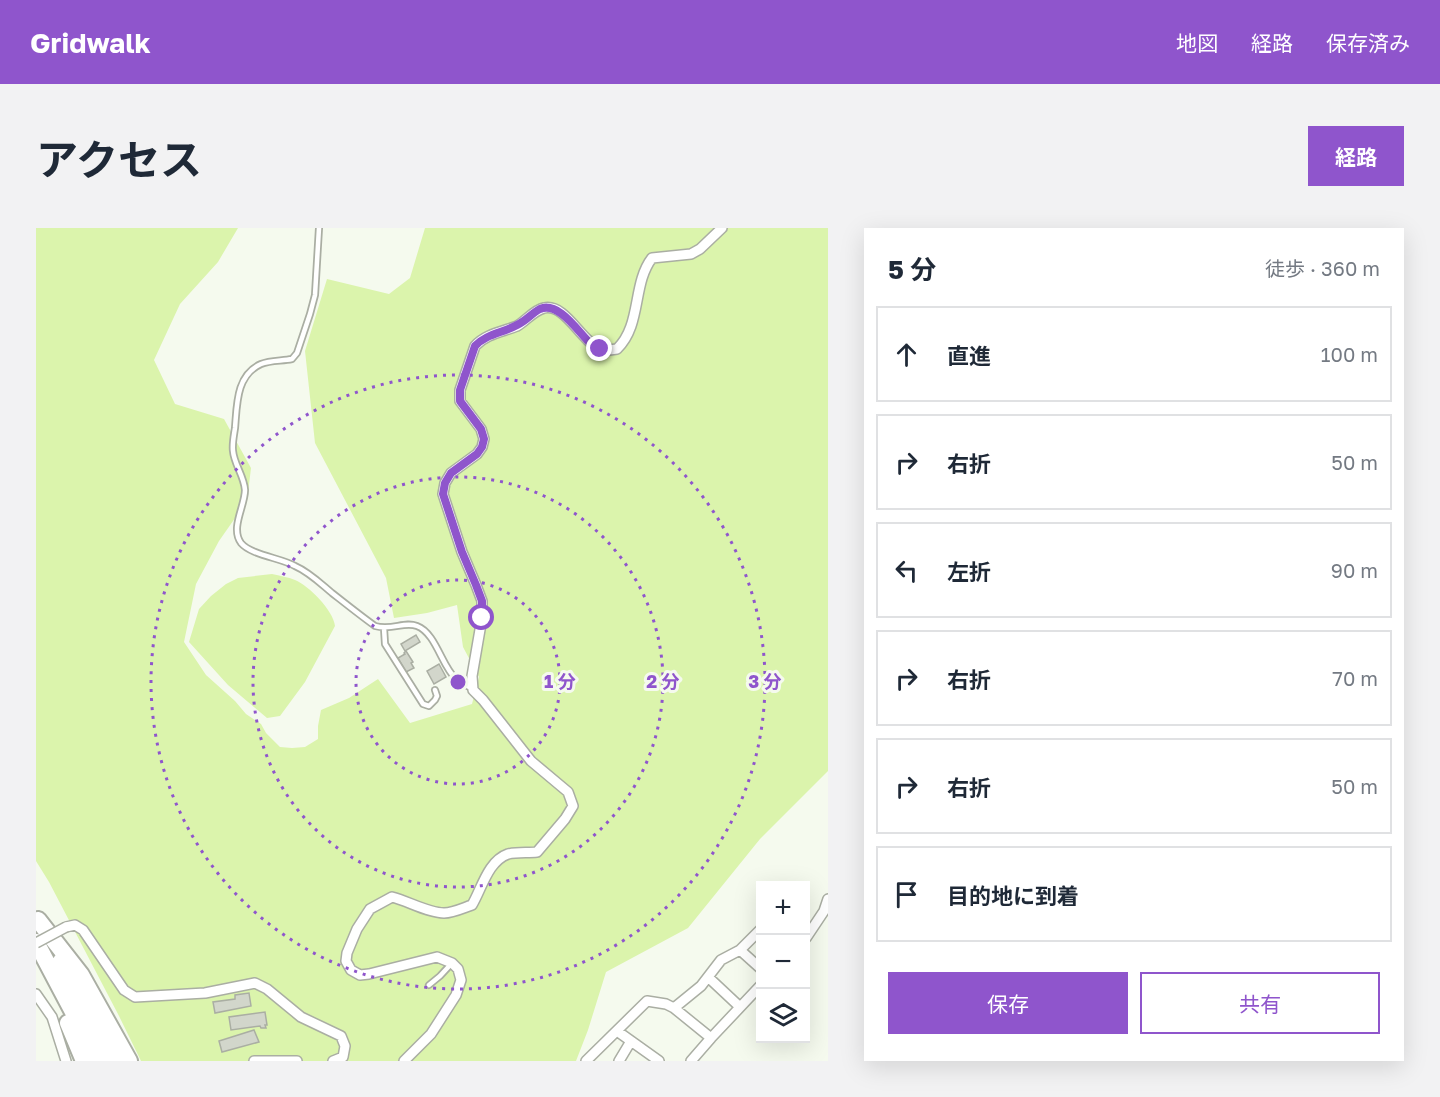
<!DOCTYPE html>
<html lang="ja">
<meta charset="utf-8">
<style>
:root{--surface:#fff;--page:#f2f2f3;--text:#1f2937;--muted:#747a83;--line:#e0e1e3;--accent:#8f55cc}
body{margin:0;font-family:"Golos Text","Noto Sans JP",sans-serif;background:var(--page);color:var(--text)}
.controls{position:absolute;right:18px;bottom:18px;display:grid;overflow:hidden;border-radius:0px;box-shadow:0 6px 24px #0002}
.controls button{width:54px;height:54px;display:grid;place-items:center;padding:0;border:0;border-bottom:2px solid var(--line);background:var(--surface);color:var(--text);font:30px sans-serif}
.stop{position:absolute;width:18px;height:18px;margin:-14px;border:4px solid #8f55cc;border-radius:50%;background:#fff}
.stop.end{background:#8f55cc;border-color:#fff;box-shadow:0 2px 6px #0008}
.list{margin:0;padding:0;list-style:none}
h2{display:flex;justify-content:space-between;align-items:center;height:78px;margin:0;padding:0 24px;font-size:26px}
h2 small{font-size:20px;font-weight:400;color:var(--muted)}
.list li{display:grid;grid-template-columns:39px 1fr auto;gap:18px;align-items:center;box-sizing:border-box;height:96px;margin:0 12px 12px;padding:0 12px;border:2px solid var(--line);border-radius:0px}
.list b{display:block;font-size:22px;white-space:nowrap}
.list em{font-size:20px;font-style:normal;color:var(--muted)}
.actions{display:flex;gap:12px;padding:18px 24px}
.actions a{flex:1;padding:14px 0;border:2px solid var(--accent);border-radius:0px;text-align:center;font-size:21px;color:var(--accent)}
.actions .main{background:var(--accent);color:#fff}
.icon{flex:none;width:33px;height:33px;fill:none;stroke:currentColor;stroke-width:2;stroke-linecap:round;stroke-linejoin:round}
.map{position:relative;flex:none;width:792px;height:833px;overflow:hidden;border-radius:0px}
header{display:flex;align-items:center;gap:36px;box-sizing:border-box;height:84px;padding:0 30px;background:var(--accent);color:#fff}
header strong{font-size:28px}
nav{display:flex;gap:33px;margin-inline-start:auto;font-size:21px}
.intro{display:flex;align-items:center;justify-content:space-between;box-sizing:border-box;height:144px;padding:0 36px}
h1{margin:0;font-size:42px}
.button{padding:15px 27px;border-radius:0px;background:var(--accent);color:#fff;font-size:21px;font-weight:700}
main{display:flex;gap:36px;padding:0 36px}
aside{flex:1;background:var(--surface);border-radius:0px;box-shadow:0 6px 24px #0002}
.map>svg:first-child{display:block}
.green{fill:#dbf4ac}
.building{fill:#d2d6cb;stroke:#aaaea3;stroke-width:1.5}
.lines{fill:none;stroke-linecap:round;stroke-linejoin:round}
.service-casing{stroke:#aaaea3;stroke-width:8}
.minor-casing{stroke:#aaaea3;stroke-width:12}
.motorway-casing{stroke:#aaaea3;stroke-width:20}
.service{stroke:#fff;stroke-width:4.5}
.minor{stroke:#fff;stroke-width:9}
.motorway{stroke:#fff;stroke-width:16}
.minor-bridge-casing{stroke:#aaaea3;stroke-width:12;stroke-linecap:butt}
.minor-bridge{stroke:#fff;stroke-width:9}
.route{stroke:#8f55cc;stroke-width:8}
.ring{fill:none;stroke:#8f55cc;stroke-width:3;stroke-dasharray:3 6}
.centre{fill:#8f55cc;stroke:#f5faee;stroke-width:3}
.ring-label{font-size:18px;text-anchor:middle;font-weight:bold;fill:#8f55cc;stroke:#f5faee;stroke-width:6;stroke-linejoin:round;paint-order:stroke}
</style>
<header>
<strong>Gridwalk</strong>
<nav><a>地図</a><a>経路</a><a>保存済み</a></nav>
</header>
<div class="intro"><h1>アクセス</h1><a class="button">経路</a></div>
<main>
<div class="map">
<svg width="792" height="833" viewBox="0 0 792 833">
<rect width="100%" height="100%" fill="#f5faee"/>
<path class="green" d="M0,0H202L182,34L144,76L118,132L139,176L188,191L215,240L211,273L183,313L160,356L148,414L170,447L199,473L210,486L225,496L230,505L244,519L256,520L269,519L282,511V498L285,482L313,470L342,451L374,495L436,476L443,449L427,419L421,377L391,385L358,390L350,350L279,215L269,123L291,51L353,66L374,50L389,0H792V543L724,611L652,700L570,744L552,802L540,833H105L83,788L13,654L0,633Z
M236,346C244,348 252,349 259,352C273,358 297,382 299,398L269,454L244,488L231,490L192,457L153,414L163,381L175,368L190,356L202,350Z"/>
<path class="building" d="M380,407L384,414L369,423L365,416Z
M370,423L377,434L375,435L378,440L370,444L362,430L369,426L368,425Z
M403,436L410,449L398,456L391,443Z
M213,765L215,778L179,785L177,774L199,771V767Z
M229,784L231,797H229L230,800H225L224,798L195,802L193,789Z
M218,802L223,814L186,824L183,813Z"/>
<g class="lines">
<g class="service-casing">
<path id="service" d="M283,0L279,67L274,86L261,125L256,131C246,133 234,132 225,136C200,147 201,177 199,200C198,207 196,216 197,223C198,236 208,248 209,262C209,278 194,300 205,315C215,327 245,330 259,338C273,344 284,355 296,365C310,376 325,388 339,398C356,403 368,393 381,398C400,405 406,439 420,451C425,455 431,458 437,461
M348,400L349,416L387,476L393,478L399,472L401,468L399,462
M393,757L404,748L416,735"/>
</g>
<g class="minor-casing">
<path id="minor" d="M30,699L39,697L47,702L88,762L99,769L169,765L219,755L231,761L265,789L305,808L309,818L307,829L297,833
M770,710L788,683L792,671
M704,722L724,740
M672,749L704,779
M0,766L16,789L30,833
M638,780L665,758L685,732L704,722L724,702
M581,803L623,833
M218,833H261
M368,833L395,806L420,767L425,752L422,741L416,735L401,729L333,746L324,747L315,742L310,733L311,725L321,701L334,681L356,669C372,673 392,685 408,685C417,685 427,680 436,677C446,660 452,633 472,626C481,624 492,625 501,624L529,591L537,578L532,564L495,533L447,472L437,462L436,448L446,390V373L440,357L426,324L407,266L409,255L415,245L441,226L446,219L448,211L445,201L424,173V162L439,118C450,106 466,104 481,98C490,93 498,82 508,80C529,75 545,113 563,120C569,123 575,122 581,121C606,97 596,56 616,30L655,26L664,21L686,0
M550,833L611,773L630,776L638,780L675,810
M583,833L595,813
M655,833L675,810L724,758"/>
</g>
<g class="motorway-casing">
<path id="motorway" d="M2,692L45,747L93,833
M0,714L63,833
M25,733L77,833
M32,795L48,833"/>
</g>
<use href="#service" class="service"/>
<use href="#minor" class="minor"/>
<use href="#motorway" class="motorway"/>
<g class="minor-bridge-casing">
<path id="minor-bridge" d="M0,715L30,699"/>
</g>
<use href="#minor-bridge" class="minor-bridge"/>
</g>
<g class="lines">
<path class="route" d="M446,390V373L440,357L426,324L407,266L409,255L415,245L441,226L446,219L448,211L445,201L424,173V162L439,118C450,106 467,105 481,97C490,93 496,85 504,81C522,73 541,102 552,113C556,116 560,119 564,121"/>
</g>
<g class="ring">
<circle cx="422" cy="454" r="102"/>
<circle cx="422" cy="454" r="205"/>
<circle cx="422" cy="454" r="307"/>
</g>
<circle cx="422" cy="454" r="9" class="centre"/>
<g class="ring-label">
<text x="524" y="460">1 分</text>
<text x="627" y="460">2 分</text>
<text x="729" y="460">3 分</text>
</g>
</svg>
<div class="controls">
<button>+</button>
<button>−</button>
<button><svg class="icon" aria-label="layers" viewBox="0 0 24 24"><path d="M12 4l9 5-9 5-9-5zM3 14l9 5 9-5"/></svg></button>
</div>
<div class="stop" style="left:446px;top:390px"></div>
<div class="stop end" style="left:564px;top:121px"></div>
</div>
<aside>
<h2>5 分<small>徒歩 · 360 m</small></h2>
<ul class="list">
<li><svg class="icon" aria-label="ahead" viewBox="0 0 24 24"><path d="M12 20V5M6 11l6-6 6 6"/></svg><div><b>直進</b></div><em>100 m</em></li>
<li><svg class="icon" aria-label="right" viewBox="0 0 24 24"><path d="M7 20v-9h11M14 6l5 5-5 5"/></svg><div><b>右折</b></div><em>50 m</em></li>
<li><svg class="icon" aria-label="left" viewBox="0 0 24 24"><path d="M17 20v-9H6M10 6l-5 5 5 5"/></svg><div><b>左折</b></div><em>90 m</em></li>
<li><svg class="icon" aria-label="right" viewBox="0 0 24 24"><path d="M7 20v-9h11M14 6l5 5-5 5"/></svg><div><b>右折</b></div><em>70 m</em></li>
<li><svg class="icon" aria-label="right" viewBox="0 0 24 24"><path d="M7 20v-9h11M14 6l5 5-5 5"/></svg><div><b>右折</b></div><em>50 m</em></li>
<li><svg class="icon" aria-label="arrive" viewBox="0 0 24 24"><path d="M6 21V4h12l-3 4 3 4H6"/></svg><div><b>目的地に到着</b></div></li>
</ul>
<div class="actions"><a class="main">保存</a><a>共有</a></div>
</aside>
</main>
